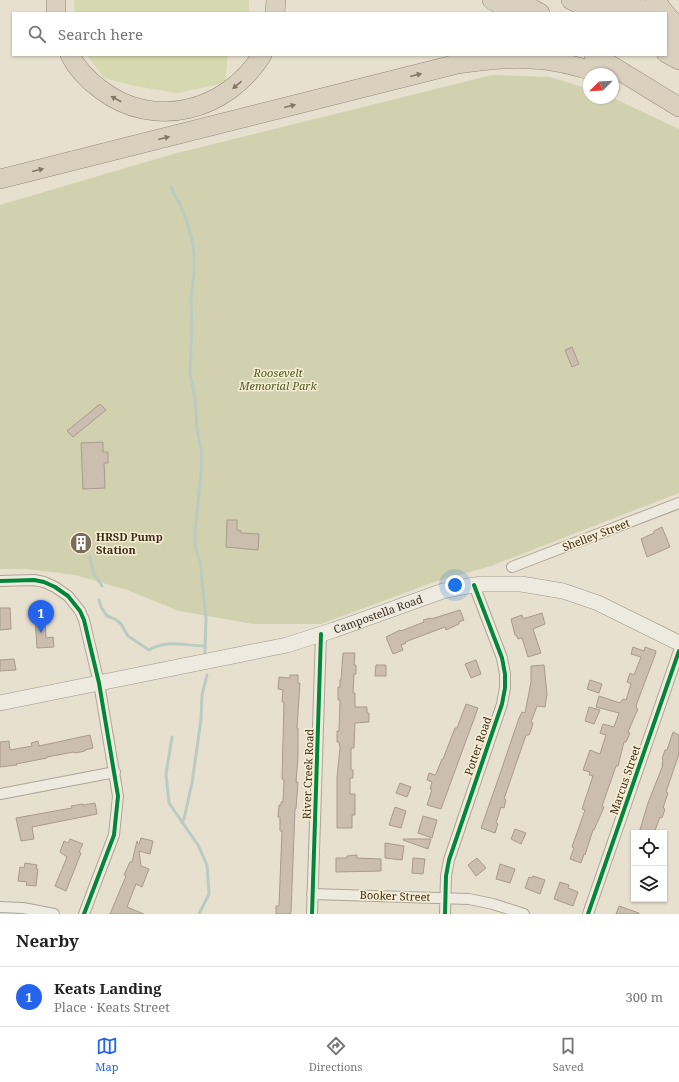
<!DOCTYPE html>
<meta charset="utf-8">
<style>
:root{--surface:#fff;--page:#f6f6f6;--text:#222;--muted:#767676;--line:#e0e0e0;--accent:#2563eb}
body{margin:0;font-family:"Noto Serif",serif;background:var(--page);color:var(--text)}
.controls{position:absolute;right:12px;bottom:12px;display:grid;overflow:hidden;border-radius:0px;box-shadow:0 1px 3px #0004}
.controls button{width:36px;height:36px;display:grid;place-items:center;padding:0;border:0;border-bottom:1px solid var(--line);background:var(--surface);color:var(--text);font:20px sans-serif}
.compass{position:absolute;left:583px;top:68px;width:36px;height:36px;border-radius:50%;background:var(--surface);box-shadow:0 1px 3px #0004;rotate:246deg}
.you{position:absolute;left:455px;top:585px;width:14px;height:14px;margin:-10px;border:3px solid #fff;border-radius:50%;background:#1a73e8;box-shadow:0 0 0 6px #1a73e833}
.badge{display:grid;place-items:center;width:26px;height:26px;border-radius:50%;background:var(--accent);color:#fff;font-size:13px;font-weight:700}
.pin{position:absolute;translate:-50% -33px;filter:drop-shadow(0 1px 2px #0008)}
.pin::after{content:'';position:absolute;top:21px;width:14px;height:12px;background:inherit;clip-path:polygon(0 0,100% 0,50% 100%)}
.list{margin:0;padding:0;list-style:none}
h2{display:flex;justify-content:space-between;align-items:center;height:52px;margin:0;padding:0 16px;font-size:17px}
h2 small{font-size:13px;font-weight:400;color:var(--muted)}
.list li{display:grid;grid-template-columns:26px 1fr auto;gap:12px;align-items:center;box-sizing:border-box;height:60px;padding:0 16px;border-top:1px solid var(--line)}
.list b{display:block;font-size:15px;white-space:nowrap}
.list p{margin:0;font-size:13px;white-space:nowrap;color:var(--muted)}
.list em{font-size:13px;font-style:normal;color:var(--muted)}
.icon{flex:none;width:22px;height:22px;fill:none;stroke:currentColor;stroke-width:2;stroke-linecap:round;stroke-linejoin:round}
.map{position:relative;flex:none;width:679px;height:914px;overflow:hidden}
.search{position:absolute;background:var(--surface);box-shadow:0 1px 3px #0004;left:12px;right:12px;top:12px;height:44px;display:flex;align-items:center;gap:10px;box-sizing:border-box;padding:0 14px;border-radius:0px;color:var(--muted);font-size:15px}
.sheet{height:112px;background:var(--surface)}
nav{display:flex;justify-content:space-around;align-items:center;box-sizing:border-box;height:56px;border-top:1px solid var(--line);background:var(--surface);font-size:11px;color:var(--muted)}
nav a{display:grid;justify-items:center;gap:2px}
nav .on{color:var(--accent)}
.map>svg:first-child{display:block}
.green{fill:#d6d8af}
.cemetery{fill:#d1d1af}
.lines{fill:none;stroke-linecap:round;stroke-linejoin:round}
.stream{stroke:#b9ccc1;stroke-width:3}
.building{fill:#cbbeae;stroke:#a89b8d}
.minor-casing{stroke:#ada596;stroke-width:12}
.secondary-casing{stroke:#9c9486;stroke-width:16}
.motorway-casing{stroke:#928a7d;stroke-width:20}
.minor{stroke:#eeeae0;stroke-width:10}
.secondary{stroke:#eeeae0;stroke-width:15}
.motorway{stroke:#dad0be;stroke-width:19}
.cycleway-casing{stroke:#f8eed3;stroke-width:6}
.cycleway{stroke:#00873e;stroke-width:4}
.oneway{fill:#837665}
.labels{text-anchor:middle;stroke-width:3;stroke-linejoin:round;paint-order:stroke}
.park-label{font-size:11px;font-style:italic;fill:#4b5a22;stroke:#f8eed3}
.street-label{font-size:11px;fill:#3c2d1d;stroke:#f8eed3}
.poi-label{font-size:11px;font-weight:bold;fill:#3c2d1d;stroke:#f8eed3;text-anchor:start}
</style>
<div class="map">
<svg width="679" height="914" viewBox="0 0 679 914">
<rect width="100%" height="100%" fill="#e8e0ce"/>
<path class="green" d="M74,0H249V13H75Z
M87,55H228L225,83L177,93L135,86L104,78Z"/>
<path class="cemetery" d="M492,75L550,77L589,89V98H613L679,129V493L491,566L437,581L321,624H253L179,611L127,590L75,575L26,569H0V205L173,154Z"/>
<g class="lines">
<path class="stream" d="M171,186L174,194L180,204L187,222L192,240L194,252V272L191,299L192,327L190,373L195,399L197,429L201,450V473L195,532V546L200,562L206,619L205,652
M90,557L93,572L102,586
M99,600L101,607L107,616L115,619L121,624L128,636L149,650C167,639 185,646 205,646
M172,737L166,774L169,803L198,845L207,865L209,894L199,914
M182,823L184,819L192,783L201,719L202,695L207,675"/>
</g>
<path class="building" d="M572,347L579,364L572,367L565,350Z
M100,404L106,410L73,437L67,431Z
M103,442V452H108V463H104L105,488L83,489L81,443Z
M227,520H237V530L241,531V533L259,534L258,550L226,547Z
M662,527L670,547L647,557L641,539L654,533V531Z
M0,608H10L11,629L0,630Z
M460,610L464,620L459,622V624L446,630L445,627L405,642L406,643L401,645L403,650L393,654L386,637L400,630L401,631L424,622L423,620L431,618V619Z
M542,613L545,624L533,629L541,653L528,657L522,638L518,639L516,635H515L511,619L522,615L523,618H526Z
M45,617L46,638L53,637L54,647L37,648L35,618Z
M633,647L644,651L645,647L656,651L655,655L637,703L636,708L638,709L628,732L630,733L626,742H624L618,766H616L602,806L604,807L594,830H593L585,855L584,854L581,863L570,859L574,848L572,847L585,810L582,809L593,776L589,775L590,772L583,770L590,750L600,754L606,735L600,733L603,724L614,727L619,713L596,707L599,696L620,703L623,699L626,700L631,684L627,682L630,673L634,675L641,657L631,654Z
M343,653H355L354,665H356V674H354L353,693H355V707H367V713H369V722L355,723L354,748H351V770H353V778H350V794H355V815H352V828H337V777L340,748L339,742H337V731H339L340,700H338V687H340V680H341Z
M14,659L16,670L0,671V660Z
M476,660L481,674L471,678L465,664Z
M376,665H386V676H375Z
M544,665L547,694L545,707L537,706L531,722L533,723L531,730L529,735H526L504,799L506,800L504,808L501,807L496,823L498,824L495,833L481,828L501,771L519,718L522,712L525,713L531,682V666Z
M290,675H298V683H300L297,728H298V757L296,782H298L296,809H295L291,912L290,914H276V906H279L282,831H280V817H278L279,805H281V802H283L284,780L282,779L284,702H282L283,690L278,689L279,677L290,678Z
M590,680L602,684L599,693L587,689Z
M466,704L478,708L441,809L427,805L432,789H430L432,782L427,780L429,773L435,775L436,774L442,759H443L455,728H457Z
M589,707L600,710L594,724L585,721Z
M673,732L679,735V754L666,792L668,793L663,808L665,809L662,818L660,817L654,833H639L648,803L663,765H662L663,760L662,759L665,750H667Z
M90,735L93,748L85,750V751L75,753L74,752L47,757V758L16,764L17,765L0,767V742L9,741L10,750L32,746L31,743L38,741L39,746Z
M400,783L411,787L407,797L396,793Z
M95,803L97,814L32,827L34,839L21,841L16,818L72,808L71,806L83,804V805Z
M395,807L406,811L401,828L389,825Z
M423,816L437,820L432,838L418,833Z
M515,829L526,833L521,844L511,839Z
M141,838L153,841L150,854L139,851L141,866L149,869L142,887L136,884L127,907L144,914H110L126,876L124,875L130,862H132L137,841L138,844H139Z
M70,839L83,844L79,852L81,853L66,891L55,886L67,857L60,852L64,841L68,843Z
M403,839H431L428,849L403,840Z
M385,843L404,846L402,860L385,858Z
M357,855V858L381,859V871L336,872V858H347V856Z
M413,858L425,859L423,874L412,873Z
M477,858L486,868L476,876L468,865Z
M25,863L37,865L36,869H38L36,886L26,885L27,882L18,881L20,867L24,868Z
M500,864L515,869L510,883L496,879Z
M533,876L545,880L540,894L525,888L529,877L532,878Z
M560,882L569,885L568,888L578,892L573,906L554,899Z
M619,906L639,913V914H616Z"/>
<g class="lines">
<g class="minor-casing">
<path id="minor" d="M512,567L679,503
M0,581L34,580L44,582L55,587L68,596L80,611L84,620L88,637L99,683L118,796L114,835L84,914
M0,794L115,772
M312,894L469,899L493,904L524,914
M0,907L23,908L54,914
M312,914L321,634
M445,914L446,876L449,860L502,704L505,688V674L502,658L474,585
M588,914L679,651"/>
</g>
<g class="secondary-casing">
<g id="secondary">
<path id="s1" d="M0,703L287,645L334,630L443,591L468,586L482,584H521L563,591L598,603L679,643"/>
</g>
</g>
<g class="motorway-casing">
<path id="motorway" d="M56,0V13
M492,0L517,13
M516,0L540,13
M571,0L598,13
M600,0L624,13
M629,0L646,13
M655,0L665,13
M275,13L276,0
M666,14L679,29
M666,38L679,46
M666,53L679,60
M70,55C77,69 88,80 100,89C154,131 227,111 262,55
M594,55L679,107
M0,179L457,64C509,56 550,55 600,74"/>
</g>
<use href="#minor" class="minor"/>
<use href="#secondary" class="secondary"/>
<use href="#motorway" class="motorway"/>
<g class="cycleway-casing">
<path id="cycleway" d="M0,581L34,580L44,582L55,587L68,596L80,611L84,620L88,637L99,683L118,796L114,835L84,914
M312,914L321,634
M445,914L446,876L449,860L502,704L505,688V674L502,658L474,585
M588,914L679,651"/>
</g>
<use href="#cycleway" class="cycleway"/>
</g>
<defs><path id="oneway-solid" d="M-6-.8H1V-3.2L6.5 0L1 3.2V.8H-6Z"/></defs>
<g class="oneway">
<use href="#oneway-solid" transform="translate(416 75) rotate(-14)"/>
<use href="#oneway-solid" transform="translate(237 85) rotate(140)"/>
<use href="#oneway-solid" transform="translate(116 99) rotate(-152)"/>
<use href="#oneway-solid" transform="translate(290 106) rotate(-14)"/>
<use href="#oneway-solid" transform="translate(164 138) rotate(-14)"/>
<use href="#oneway-solid" transform="translate(38 170) rotate(-14)"/>
</g>
<defs>
<g id="building-disc" transform="scale(1.15)"><circle r="9.5" fill="#786c5b" stroke="#f8eed3"/><path d="M-4-6H4V6H1V3H-1V6H-4ZM-2.5-4.3h1.7v1.8h-1.7ZM.8-4.3h1.7v1.8H.8ZM-2.5-1h1.7V.8h-1.7ZM.8-1h1.7V.8H.8Z" fill="#fff"/></g>
</defs>
<g fill-rule="evenodd">
<use href="#building-disc" x="81" y="543"/>
</g>
<g class="labels">
<g class="park-label">
<text x="278" y="377">Roosevelt<tspan x="278" dy="13">Memorial Park</tspan></text>
</g>
<g class="street-label">
<text transform="translate(596 535) rotate(-21)" y="4">Shelley Street</text>
<text dy="4" stroke="none"><textPath href="#s1" startOffset="389">Campostella Road</textPath></text>
<text transform="translate(478 746) rotate(-71)" y="4">Potter Road</text>
<text transform="translate(308 774) rotate(-88)" y="4">River Creek Road</text>
<text transform="translate(625 780) rotate(-71)" y="4">Marcus Street</text>
<text transform="translate(395 896) rotate(2)" y="4">Booker Street</text>
</g>
<g class="poi-label">
<text x="96" y="541">HRSD Pump<tspan x="96" dy="13">Station</tspan></text>
</g>
</g>
</svg>
<div class="controls">
<button><svg class="icon" aria-label="locate" viewBox="0 0 24 24"><circle cx="12" cy="12" r="6"/><path d="M12 2v4M12 18v4M2 12h4M18 12h4"/></svg></button>
<button><svg class="icon" aria-label="layers" viewBox="0 0 24 24"><path d="M12 4l9 5-9 5-9-5zM3 14l9 5 9-5"/></svg></button>
</div>
<svg class="compass" viewBox="-18 -18 36 36"><path d="M0-13l5 13h-10z" fill="#e53935"/><path d="M0 13l5-13h-10z" fill="#767676"/></svg>
<div class="you"></div>
<div class="pin badge" style="left:41px;top:633px">1</div>
<div class="search"><svg class="icon" aria-label="search" viewBox="0 0 24 24"><circle cx="10" cy="10" r="6"/><path d="M15 15l6 6"/></svg>Search here</div>
</div>
<section class="sheet">
<h2>Nearby<small></small></h2>
<ul class="list">
<li><span class="badge">1</span><div><b>Keats Landing</b><p>Place · Keats Street</p></div><em>300 m</em></li>
</ul>
</section>
<nav>
<a class="on"><svg class="icon" aria-label="map" viewBox="0 0 24 24"><path d="M3 6l6-2 6 2 6-2v14l-6 2-6-2-6 2zM9 4v14M15 6v14"/></svg>Map</a>
<a><svg class="icon" aria-label="directions" viewBox="0 0 24 24"><path d="M12 3l9 9-9 9-9-9zM9 14v-3h6M13 9l2 2-2 2"/></svg>Directions</a>
<a><svg class="icon" aria-label="saved" viewBox="0 0 24 24"><path d="M7 4h10v16l-5-4-5 4z"/></svg>Saved</a>
</nav>
